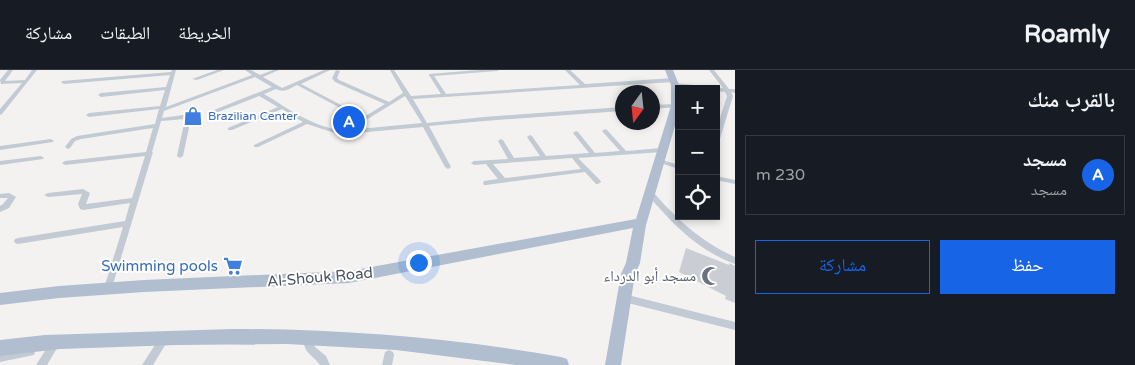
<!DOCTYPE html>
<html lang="ar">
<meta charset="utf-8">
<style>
:root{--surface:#171b24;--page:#20242c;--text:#f1f3f6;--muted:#9ea1a6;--line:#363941;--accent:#1864e7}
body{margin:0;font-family:"Varela Round","Noto Naskh Arabic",sans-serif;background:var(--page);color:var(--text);direction:rtl}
.controls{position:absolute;right:15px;top:15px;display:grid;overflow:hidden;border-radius:0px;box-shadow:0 2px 8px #0003}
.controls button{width:45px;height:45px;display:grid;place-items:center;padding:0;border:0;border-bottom:1px solid var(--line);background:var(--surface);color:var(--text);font:25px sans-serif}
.compass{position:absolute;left:615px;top:15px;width:45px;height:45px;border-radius:50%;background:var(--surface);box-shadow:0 2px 8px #0003;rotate:195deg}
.you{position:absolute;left:418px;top:192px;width:18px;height:18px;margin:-12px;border:4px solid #fff;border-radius:50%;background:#1a73e8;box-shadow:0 0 0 8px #1a73e833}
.badge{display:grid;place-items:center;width:32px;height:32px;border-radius:50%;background:var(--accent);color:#fff;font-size:16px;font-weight:700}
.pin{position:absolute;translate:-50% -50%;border:2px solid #fff;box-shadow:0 1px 5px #0006}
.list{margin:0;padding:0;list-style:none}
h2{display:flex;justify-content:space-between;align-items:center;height:65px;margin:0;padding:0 20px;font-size:21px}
h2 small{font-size:16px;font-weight:400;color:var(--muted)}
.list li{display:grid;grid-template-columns:32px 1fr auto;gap:15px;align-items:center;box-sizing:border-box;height:80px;margin:0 10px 10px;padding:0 10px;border:1px solid var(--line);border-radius:0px}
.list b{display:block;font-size:19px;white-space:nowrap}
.list p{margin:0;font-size:16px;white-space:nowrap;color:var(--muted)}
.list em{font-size:16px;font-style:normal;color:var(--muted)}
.actions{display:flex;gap:10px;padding:15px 20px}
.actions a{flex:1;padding:11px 0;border:1px solid var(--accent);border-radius:0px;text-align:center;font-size:18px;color:var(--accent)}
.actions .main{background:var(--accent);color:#fff}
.icon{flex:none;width:28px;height:28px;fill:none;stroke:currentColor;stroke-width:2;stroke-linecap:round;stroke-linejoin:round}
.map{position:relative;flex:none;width:735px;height:295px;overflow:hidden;direction:ltr}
header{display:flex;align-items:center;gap:30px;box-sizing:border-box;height:70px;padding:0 25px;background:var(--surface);border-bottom:1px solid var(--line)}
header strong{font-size:24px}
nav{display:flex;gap:28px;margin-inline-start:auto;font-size:18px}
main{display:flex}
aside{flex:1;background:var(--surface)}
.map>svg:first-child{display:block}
.building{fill:#cbcdd4}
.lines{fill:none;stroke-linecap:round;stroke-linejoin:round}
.minor{fill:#c2cad3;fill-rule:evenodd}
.primary{fill:#b1bed0;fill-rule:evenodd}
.labels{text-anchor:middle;stroke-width:4;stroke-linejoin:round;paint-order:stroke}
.far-shop-label{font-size:12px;fill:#366cbe;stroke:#fff;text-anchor:start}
.shop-label{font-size:15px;fill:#366cbe;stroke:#fff;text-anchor:end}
.worship-label{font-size:15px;fill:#5b616d;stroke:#fff;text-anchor:end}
.street-label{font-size:15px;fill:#49535f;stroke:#fff}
</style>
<header>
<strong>Roamly</strong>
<nav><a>الخريطة</a><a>الطبقات</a><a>مشاركة</a></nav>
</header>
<main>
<aside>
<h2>بالقرب منك<small></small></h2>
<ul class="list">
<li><span class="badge">A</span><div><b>مسجد</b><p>مسجد</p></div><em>230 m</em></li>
</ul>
<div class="actions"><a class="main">حفظ</a><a>مشاركة</a></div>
</aside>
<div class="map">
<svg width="735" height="295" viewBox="0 0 735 295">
<rect width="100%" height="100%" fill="#f4f1f1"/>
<path class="building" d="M686,178L729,195V193L735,196V233L725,229L726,226L679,202Z"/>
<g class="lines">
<path class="minor" d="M8,0H13L5,11L25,10L32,0H37L2,44L0,45V39L22,13L1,14L0,10Z
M172,0H176L166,37L252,5L245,0H251L260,5L273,0H279L263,7L282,18L324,0H330L301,14L364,47L385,34L335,12L332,8L336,0L340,1L337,8L339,10L389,32L403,23L390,0H394L411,26L441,24L429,5V4L478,0H499L497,1L434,6L446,24L580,15L565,0H570L585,14L673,8L676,10L673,12L413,29L427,53L484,47L622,37V41L484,51L429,56L451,97L448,99L445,97L423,57L356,63L353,65L351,64L341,65L307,54L258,77H254V75L303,52L282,39L232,60H228V58L278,37L259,26L213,44H209V42L272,17L255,7L164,41L162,48L183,45L191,48L183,86L180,88L177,86L185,49L161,51L152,82L153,83L152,85L111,221L108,222L105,221L104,218L123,157L18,174L15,173L14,171L15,169L18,168L125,151L130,133L83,140L80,139L78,134L82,124L48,127L44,125L48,123L83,119L90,123L86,134L132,128L145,86L65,95L62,93L65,91L146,82L153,58L81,69L75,71L70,78L68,79L65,77L71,69L77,66L155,54L159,39L89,47L86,45L89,43L160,36L165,20L101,27L98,25L101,23L166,17L170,5L64,14L61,12L62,11L171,2ZM297,15L361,49L352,60C321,63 289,39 264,24L276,19C284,23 289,19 297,15ZM405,26L422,53L359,59L366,50Z
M217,0H224L197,10L192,9Z
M709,0H714L729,19H735V23L731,22L733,26L719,72L716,74V61L727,26L725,22L716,21V19H697L675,17L672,15L675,13L723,18Z
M676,34L679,36L678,37L652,39V35Z
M605,59L607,60L626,81L662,78L665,80L662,82L578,88L600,110L601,112L598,114H596L585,102L486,115H484L483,113L484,111L498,109L486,94L474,95L471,93L474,91L508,89L498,71L501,69L503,70L514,88L540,86L527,67L530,65L532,66L546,86L589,83L573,63L576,61L578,62L595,83L620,81L602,61ZM572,88L581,99L505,108L493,94Z
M51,69L54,71L53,72L0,80V76Z
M41,86L44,88L43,89L0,95V91Z
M659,89L679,95V99L657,92L656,91L657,90Z
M716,106L735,110V114L716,110Z
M648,121H652C677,149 701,172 735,187V194C699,181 672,154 648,125L646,123Z
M9,123L16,127L9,138L0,142V136L3,134L8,128H0V124Z
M624,224L735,252V260L624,232L621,231L620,228L621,225Z
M309,262L312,263L315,277L326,286L330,295H320C312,283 299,282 306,263Z
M165,263L168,264L170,267L153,295H142L162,264Z
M55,268L58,270L60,273L47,295H36L52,270Z
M30,277L34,279L35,282L34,285L0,292V282Z
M389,280L393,282L394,285L392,295H382L385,282Z"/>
<path class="primary" d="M665,0H673L679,15V42L646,155L640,193L635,204L621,295H605L621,204L626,193L633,158L349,213L144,222L59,228L0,235V223L59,216L144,210L349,201L636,149L671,36V15Z
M232,259C343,259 452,268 561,287L567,289L569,295H516L396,280L287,274L177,275L60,279L0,286V270L45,265Z"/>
</g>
<defs>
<g id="shop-bare" transform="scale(1.5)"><path d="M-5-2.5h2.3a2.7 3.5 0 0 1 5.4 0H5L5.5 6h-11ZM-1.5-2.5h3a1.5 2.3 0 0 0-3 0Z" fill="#3f7fe0" stroke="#fff" stroke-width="2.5" paint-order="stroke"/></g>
<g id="supermarket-bare" transform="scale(1.5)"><path d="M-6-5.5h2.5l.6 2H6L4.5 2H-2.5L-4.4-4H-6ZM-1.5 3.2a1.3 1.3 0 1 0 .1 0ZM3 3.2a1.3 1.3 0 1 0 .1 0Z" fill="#3f7fe0" stroke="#fff" stroke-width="2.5" paint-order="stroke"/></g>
<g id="mosque-bare" transform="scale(1.5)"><path d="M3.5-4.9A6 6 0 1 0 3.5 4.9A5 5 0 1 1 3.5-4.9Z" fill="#6b7280" stroke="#fff" stroke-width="2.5" paint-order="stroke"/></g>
</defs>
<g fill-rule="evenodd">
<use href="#shop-bare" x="193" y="46"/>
<use href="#supermarket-bare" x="233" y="196"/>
<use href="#mosque-bare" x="711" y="206"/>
</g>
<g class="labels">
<g class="far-shop-label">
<text x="208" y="50">Brazilian Center</text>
</g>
<g class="shop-label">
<text x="218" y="201">Swimming pools</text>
</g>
<g class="worship-label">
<text x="696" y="211">مسجد أبو الدرداء</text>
</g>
<g class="street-label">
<text transform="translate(320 207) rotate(-5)" y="5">Al-Shouk Road</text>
</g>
</g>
</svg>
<div class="controls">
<button>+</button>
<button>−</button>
<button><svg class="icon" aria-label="locate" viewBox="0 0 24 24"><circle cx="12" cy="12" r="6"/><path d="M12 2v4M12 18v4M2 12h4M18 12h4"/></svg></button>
</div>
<svg class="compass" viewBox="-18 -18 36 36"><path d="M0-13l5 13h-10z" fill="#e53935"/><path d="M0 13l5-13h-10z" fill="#9ea1a6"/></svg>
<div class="you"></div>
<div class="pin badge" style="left:349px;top:52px">A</div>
</div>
</main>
